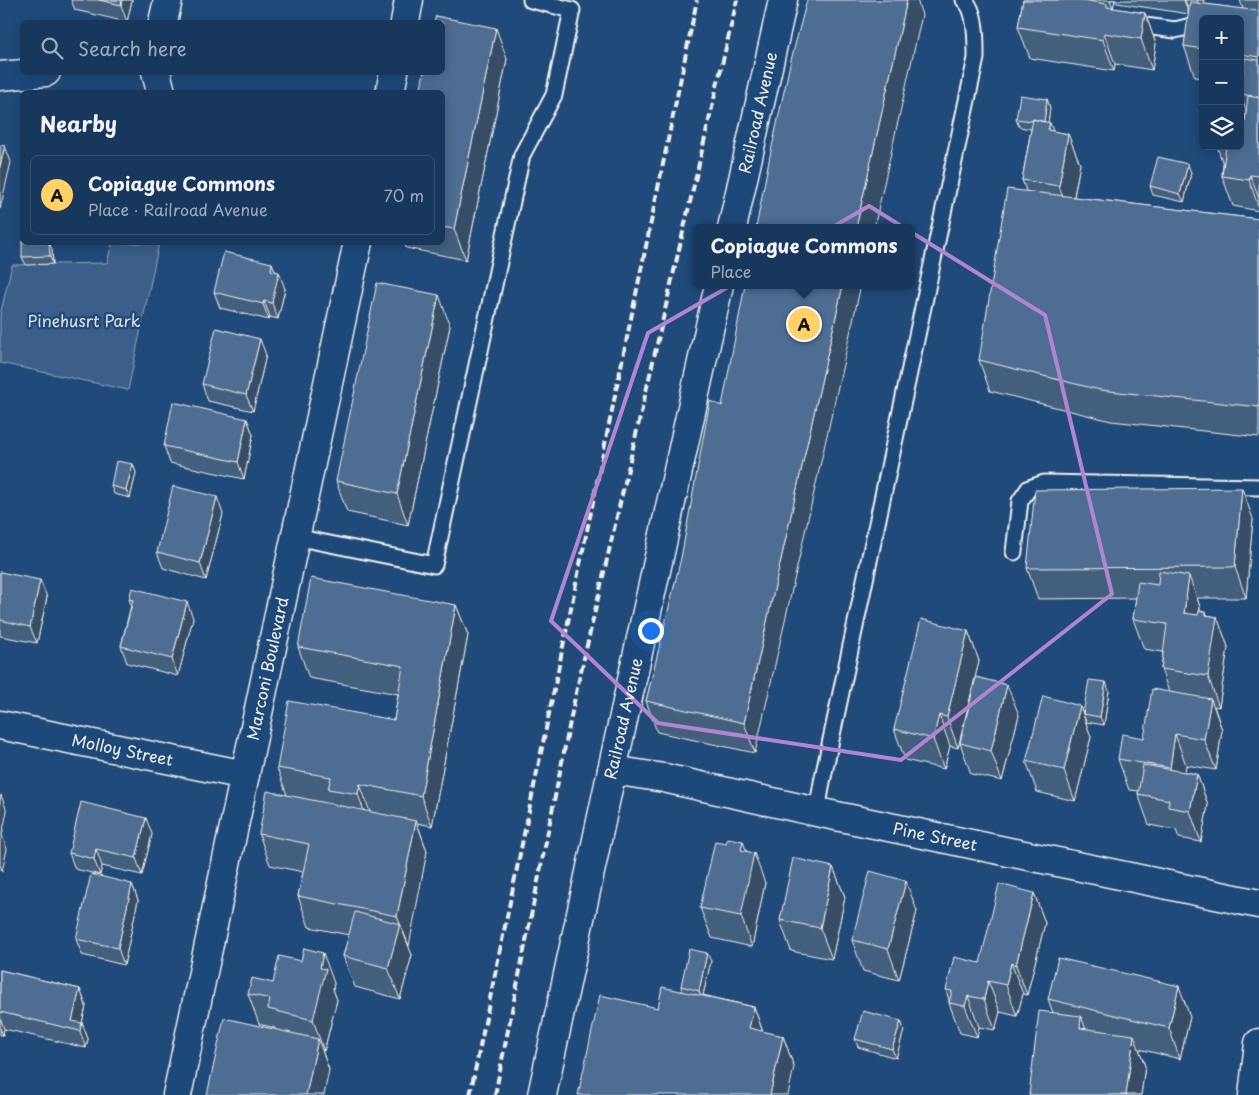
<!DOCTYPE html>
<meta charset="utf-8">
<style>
:root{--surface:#17385c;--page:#244365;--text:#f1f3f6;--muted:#9eacbb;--line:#365272;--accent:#ffd166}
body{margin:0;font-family:"Playpen Sans",sans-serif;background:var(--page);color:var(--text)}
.controls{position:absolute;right:15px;top:15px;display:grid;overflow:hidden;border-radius:8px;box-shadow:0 2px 12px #0003}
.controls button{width:45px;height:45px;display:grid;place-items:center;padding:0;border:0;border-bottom:1px solid var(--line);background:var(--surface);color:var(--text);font:25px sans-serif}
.you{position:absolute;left:650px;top:630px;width:18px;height:18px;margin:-12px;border:4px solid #fff;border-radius:50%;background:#1a73e8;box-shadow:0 0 0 8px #1a73e833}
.badge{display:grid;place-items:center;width:32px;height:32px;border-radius:50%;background:var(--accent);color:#111;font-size:16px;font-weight:700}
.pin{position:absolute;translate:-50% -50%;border:2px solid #fff;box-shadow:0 1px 5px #0006}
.popup{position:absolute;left:693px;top:224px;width:222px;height:65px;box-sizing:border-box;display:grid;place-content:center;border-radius:8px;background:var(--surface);filter:drop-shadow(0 1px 4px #0005);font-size:16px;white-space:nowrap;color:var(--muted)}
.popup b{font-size:19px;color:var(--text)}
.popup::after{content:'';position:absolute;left:50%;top:100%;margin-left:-10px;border:10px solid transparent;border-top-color:var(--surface)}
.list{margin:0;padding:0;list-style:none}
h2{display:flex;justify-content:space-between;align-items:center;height:65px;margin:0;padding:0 20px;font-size:21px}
h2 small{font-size:16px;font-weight:400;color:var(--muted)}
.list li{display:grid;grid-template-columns:32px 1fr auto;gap:15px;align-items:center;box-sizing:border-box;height:80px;margin:0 10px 10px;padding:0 10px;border:1px solid var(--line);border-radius:8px}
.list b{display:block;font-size:19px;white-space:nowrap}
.list p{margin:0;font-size:16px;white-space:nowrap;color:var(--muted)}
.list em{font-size:16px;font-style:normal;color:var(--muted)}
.icon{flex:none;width:28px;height:28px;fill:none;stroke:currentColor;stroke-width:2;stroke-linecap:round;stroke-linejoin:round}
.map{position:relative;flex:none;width:1259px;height:1095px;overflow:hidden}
.search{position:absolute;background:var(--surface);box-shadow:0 2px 12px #0003;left:20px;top:20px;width:425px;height:55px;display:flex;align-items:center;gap:12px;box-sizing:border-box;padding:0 18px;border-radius:8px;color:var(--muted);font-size:19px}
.panel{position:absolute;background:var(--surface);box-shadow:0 2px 12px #0003;left:20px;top:90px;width:425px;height:155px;border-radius:8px}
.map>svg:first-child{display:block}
.green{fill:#3a5f88;stroke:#97a8b8}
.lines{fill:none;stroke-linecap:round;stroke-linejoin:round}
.lane-casing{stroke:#f4f1e8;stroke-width:19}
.street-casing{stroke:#f4f1e8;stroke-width:31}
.secondary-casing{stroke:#f4f1e8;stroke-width:31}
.lane{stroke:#1f4a7a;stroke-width:15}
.street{stroke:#1f4a7a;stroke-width:28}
.secondary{stroke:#1f4a7a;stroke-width:28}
.rail{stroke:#f4f1e8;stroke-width:4;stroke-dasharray:8 4;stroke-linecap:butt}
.wall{fill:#425f7e;stroke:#f4f1e8}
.shaded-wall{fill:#364d66;stroke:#f4f1e8}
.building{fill:#4d6e92;stroke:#f4f1e8}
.marked{fill:none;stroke:#b185d1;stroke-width:4;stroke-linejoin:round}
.labels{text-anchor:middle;stroke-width:5;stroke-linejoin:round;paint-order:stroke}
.street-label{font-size:16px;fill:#f4f1e8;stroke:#1f4a7a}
.park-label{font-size:16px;fill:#e1e2de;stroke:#1f4a7a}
</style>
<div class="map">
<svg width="1259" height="1095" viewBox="0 0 1259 1095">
<rect width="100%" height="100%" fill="#1f4a7a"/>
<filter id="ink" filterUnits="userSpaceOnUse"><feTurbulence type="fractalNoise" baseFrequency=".02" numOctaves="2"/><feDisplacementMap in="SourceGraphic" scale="10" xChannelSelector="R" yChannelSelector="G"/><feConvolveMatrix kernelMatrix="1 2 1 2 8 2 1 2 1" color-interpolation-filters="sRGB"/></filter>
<g filter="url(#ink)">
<path class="green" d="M112,243H159L128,390L0,363V315L12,265L107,263Z"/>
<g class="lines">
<g class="lane-casing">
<path id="lane" d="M1130,24L1175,30L1203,23
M295,537L434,565L522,155L554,95L572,10L531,0
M1014,552L1020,501L1029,488L1044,483L1259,487
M817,812L822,782L976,58C976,43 977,10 964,0"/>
</g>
<g class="street-casing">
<g id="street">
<path d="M163,22L168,0"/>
<path d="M405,22L409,0"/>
<path d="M156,72L161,92"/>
<path d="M0,76L46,72"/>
<path d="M390,92L394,72"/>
<path id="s1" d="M732,228L783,0"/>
<path id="s2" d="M0,725L245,775"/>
<path id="s3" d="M612,770L664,778L817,812L1259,904"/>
<path id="s4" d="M177,1095L358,242"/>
<path id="s5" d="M542,1095L612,770L719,285"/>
</g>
</g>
<g class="secondary-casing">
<path id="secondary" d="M1253,1095L1259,1043"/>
</g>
<use href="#lane" class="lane"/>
<use href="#street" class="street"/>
<use href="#secondary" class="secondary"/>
<path class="rail" d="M470,1095L697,0
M495,1095L575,697L737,0"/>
</g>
<path class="wall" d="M71,0H132L127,22L75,10Z
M1023,0H1115L1113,8L1145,13L1156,44L1152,70L1115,64L1114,71L1030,58L1018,27Z
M1115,0H1204V4L1243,9L1240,0H1259V211L1233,206L1222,176L1223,164L1217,146H1240L1246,111L1240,95L1241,84H1240V19H1203V78L1195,77L1184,46L1189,14L1117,3Z
M507,59L466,260L406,248L404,242H442V92Z
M1047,99L1050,108L1048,122L1050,123L1052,131L1068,134L1080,164L1074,197L1259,219V437L1111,421L990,391L979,360L1026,191L1022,180L1031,129L1019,127L1016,119Z
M1191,173L1184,202L1153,195L1150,186Z
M52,249L53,264L26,265L22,257Z
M272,263L275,271L285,289L278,319L270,317L269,320L220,308L214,292Z
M450,326L408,525L347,512L336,481Z
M266,355L253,411L208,401L202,384Z
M722,406L755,753L657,732L646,701Z
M247,419L253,435L244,479L170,463L164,446Z
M133,464L136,473L130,498L114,494L111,486Z
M223,514L206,580L163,568L157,552Z
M1253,519L1246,598H1197L1200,607V611L1207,615L1217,617L1228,647L1219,707L1214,706L1222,730L1216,770L1186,765L1185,772L1197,774L1208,805L1201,842L1179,838L1176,830L1149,825L1138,794L1139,791L1129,790L1118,759L1144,738L1169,692L1161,669L1163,652L1144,649L1133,619L1136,598L1038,599L1027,568Z
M0,572L47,597L37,643L0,636Z
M129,599L193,618L178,676L127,663L121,646L131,605Z
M456,605L468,635L432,826L417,823L427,851L408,946L412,955L400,999L355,987L343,956L349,935L309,927L298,896L303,872L270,865L259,834L287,795L277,768L394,720L398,694L309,678L298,647Z
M968,631L979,661L958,748L950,746L944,769L905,760L894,729Z
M1109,691L1104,725L1086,722L1083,714Z
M1080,706L1091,737L1075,801L1037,792L1026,761Z
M1019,715L1002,781L971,774L960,743Z
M152,834L142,875L102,866L100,875L75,869L69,853Z
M746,851L765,883L752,947L712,938L700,908Z
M833,867L845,897L832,959L791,951L780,920Z
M132,884L138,900L124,965L82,955L76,939Z
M1034,893L1045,923L1027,995L1023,994L1017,1016L1000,1012L995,1030L979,1027L977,1037L960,1033L949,1003V1000L946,990L980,963Z
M917,911L899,980L863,971L852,940Z
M301,961L334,983L333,989L337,1000L324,1051L322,1050L329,1070L275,1030V1028L259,1024L248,994L273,983Z
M711,961L703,995L754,1007L763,1032L783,1036L794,1067L658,1008L682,991L681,986Z
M0,970L80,989L86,1006L82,1023L88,1039L86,1048L4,1029L3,1035H0Z
M1048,999L1190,1017L1180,1059L1139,1049L1145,1066L1141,1095H1029L1053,1013Z
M901,1021L904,1030L896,1058L858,1047L855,1039Z"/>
<path class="shaded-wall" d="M122,0H132L127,22L121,5Z
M907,0H917L922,15L874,228H856Z
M1110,0H1115L1113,8Z
M1184,0H1185L1189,11V14Z
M1197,0H1204L1202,13Z
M1145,13L1156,44L1152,70L1141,39Z
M496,28L507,59L466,260L454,229Z
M1104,33L1115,64L1114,71L1103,40Z
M1047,99L1050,108L1047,131L1044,122Z
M1050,123L1061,153L1048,130Z
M1068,134L1080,164L1070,217L1059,186Z
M5,146L11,162L0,209V166Z
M1188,164L1191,173L1184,202L1180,194Z
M1250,175L1259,199V208L1249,180Z
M49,242L52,249L53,264L50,256Z
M272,263L278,279L279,272L285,289L278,319L272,303L271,270Z
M843,285H861L755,753L744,723Z
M439,295L450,326L408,525L397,494Z
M264,301L270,317L269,320L263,304Z
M260,339L266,355L253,411L246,395Z
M247,419L253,435L244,479L238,462Z
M133,464L136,473L130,498L126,490Z
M1242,488L1253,519L1246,598L1235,567Z
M217,497L223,514L206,580L200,563Z
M1189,576L1200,607L1195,644L1184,613Z
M40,580L47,597L37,643L30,627Z
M187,602L193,618L178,676L172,659Z
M456,605L468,635L432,826L421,796Z
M1206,612L1214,634L1217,617L1228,647L1219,707L1208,676Z
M968,631L979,661L958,748L947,717Z
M1106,682L1109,691L1104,725L1100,717Z
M1007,685L1019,715L1002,781L991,751Z
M1211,699L1222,730L1216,770L1204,739Z
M1080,706L1091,737L1075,801L1064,770Z
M939,715L950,746L944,769L933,739Z
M1175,734L1186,765L1181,798L1170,768Z
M1197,774L1208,805L1201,842L1190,811Z
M360,784L371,815L369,825L358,794Z
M1,795L7,811L2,835L7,849L2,871L0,865V801Z
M146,818L152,834L142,875L136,858Z
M416,821L427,851L409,946L397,916Z
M743,841L751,865L754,853L765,883L752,947L741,916V850Z
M96,849L102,866L100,875L94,859Z
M833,867L845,897L832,959L820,928Z
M906,881L917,911L899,980L888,949Z
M132,884L138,900L124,965L118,948Z
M1034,893L1045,923L1027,995L1016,965Z
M400,924L412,955L400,999L388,968Z
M323,953L334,983L333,989L337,1000L324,1051L313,1020L320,968Z
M707,953L711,961L702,999L699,991Z
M1011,963L1023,994L1017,1016L1006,985Z
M988,981L1000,1012L995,1030L984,999Z
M1179,986L1190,1017L1180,1059L1169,1028Z
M80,989L86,1006L82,1023L88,1039L86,1048L80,1031L72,1021Z
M968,996L979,1027L977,1037L965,1006Z
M754,1007L765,1038L749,1028Z
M1081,1016L1092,1047L1080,1028Z
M0,1017L4,1029L3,1035L0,1028Z
M901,1021L904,1030L896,1058L892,1049Z
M1134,1035L1145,1066L1141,1095H1126Z
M783,1036L794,1067L788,1095H770Z
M318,1039L329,1070L324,1095H306Z"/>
<path class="building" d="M99,0H122L121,5Z
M807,0H907L856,228H756L768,165L790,64Z
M1023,0H1083L1107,4V7L1145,13L1141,39L1104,33L1103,40L1018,27Z
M1190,2L1259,11V57L1240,54V19H1203V49L1184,46Z
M436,16L496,28L454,229L442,227V92H420L424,72H442V22H434Z
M1245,58L1259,60V97L1240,94Z
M1020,95L1047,99L1044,122L1033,119V121L1016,119Z
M1248,96L1259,98V176L1250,175L1249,180L1222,176L1226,146H1240V120L1245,121Z
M1033,119L1050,123L1048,130L1068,134L1059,186L1022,180Z
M0,145L5,146L0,166Z
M1158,157L1188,164L1180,194L1150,186Z
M1007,189L1259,219V407L1100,390L979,360Z
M22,241V242H49L50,256L22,257Z
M224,252L272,263L271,270L279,272L272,303L264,301L263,304L214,292Z
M377,283L439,295L397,494L336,481Z
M745,285H843L744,723L646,701L681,558L710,401L722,406Z
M216,328L260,339L246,395L202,384Z
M173,402L247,419L238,462L164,446Z
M116,461L133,464L126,490L111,486Z
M173,486L217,497L200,563L157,552Z
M1242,488L1235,567L1027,568L1035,490Z
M1159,571L1189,576L1184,613L1198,615L1199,611L1206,612V615L1217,617L1208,676L1161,669L1167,624L1133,619L1138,582L1158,585Z
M0,572L40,580L30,627L0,620Z
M311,578L456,605L421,796L360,784L358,794L328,789L331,777L277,768L289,701L394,720L403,666L298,647Z
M132,588L187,602L172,659L121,646L133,600L129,599Z
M921,619L968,631L947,717L939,715L933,739L894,729Z
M976,677L1007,685L991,751L960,743Z
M1089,680L1106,682L1100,717L1083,714Z
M1152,689L1211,699L1204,739L1175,734L1170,768L1118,759L1122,734L1144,738Z
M1043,696L1080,706L1064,770L1026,761Z
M1143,765L1197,774L1190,811L1168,807L1169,800L1138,794Z
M267,791L416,821L397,916L298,896L309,844L259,834Z
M81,802L146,818L136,858L96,849L94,859L69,853Z
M728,838L743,841L741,850L754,853L741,916L700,908L715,841L726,843Z
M793,858L833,867L820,928L780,920Z
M870,871L906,881L888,949L852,940Z
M91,874L132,884L118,948L76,939Z
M999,884L1034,893L1016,965L1011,963L1006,985L988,981L984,999L968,996L965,1006L949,1003L952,991L946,990L954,957L980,963Z
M355,912L400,924L388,968L343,956Z
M304,948L323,953L320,968L326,969L313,1020L268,1009L270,999L248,994L252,978L273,983L279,956L301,961Z
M689,949L707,953L699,991L681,986Z
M1058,958L1179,986L1169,1028L1048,999Z
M0,970L80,989L72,1021L82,1023L80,1031L0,1012Z
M662,987L754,1007L749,1028L783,1036L770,1095H578L600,995L658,1008Z
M863,1011L901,1021L892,1049L855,1039Z
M1039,1011L1081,1016L1080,1028L1134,1035L1126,1095H1029Z
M224,1018L318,1039L306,1095H207Z"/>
</g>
<path class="marked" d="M869,206L1045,315L1112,594L901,760L658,723L551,621L648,333Z"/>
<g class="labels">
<g class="street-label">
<text dy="6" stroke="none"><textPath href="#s1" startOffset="118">Railroad Avenue</textPath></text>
<text dy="6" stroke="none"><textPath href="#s4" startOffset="436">Marconi Boulevard</textPath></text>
<text dy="6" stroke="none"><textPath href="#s5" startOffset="385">Railroad Avenue</textPath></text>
<text dy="6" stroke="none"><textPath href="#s2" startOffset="125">Molloy Street</textPath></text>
<text dy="6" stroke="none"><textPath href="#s3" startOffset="330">Pine Street</textPath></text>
</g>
<g class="park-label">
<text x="84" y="327">Pinehusrt Park</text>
</g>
</g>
</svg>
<div class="controls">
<button>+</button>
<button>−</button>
<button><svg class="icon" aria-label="layers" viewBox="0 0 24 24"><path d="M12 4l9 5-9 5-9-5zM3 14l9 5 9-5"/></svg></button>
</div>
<div class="you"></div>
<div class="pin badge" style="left:804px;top:324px">A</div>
<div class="popup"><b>Copiague Commons</b>Place</div>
<div class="search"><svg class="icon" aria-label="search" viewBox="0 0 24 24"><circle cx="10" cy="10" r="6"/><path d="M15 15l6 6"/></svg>Search here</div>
<section class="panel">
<h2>Nearby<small></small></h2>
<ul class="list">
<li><span class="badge">A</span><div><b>Copiague Commons</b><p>Place · Railroad Avenue</p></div><em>70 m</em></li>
</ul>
</section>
</div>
